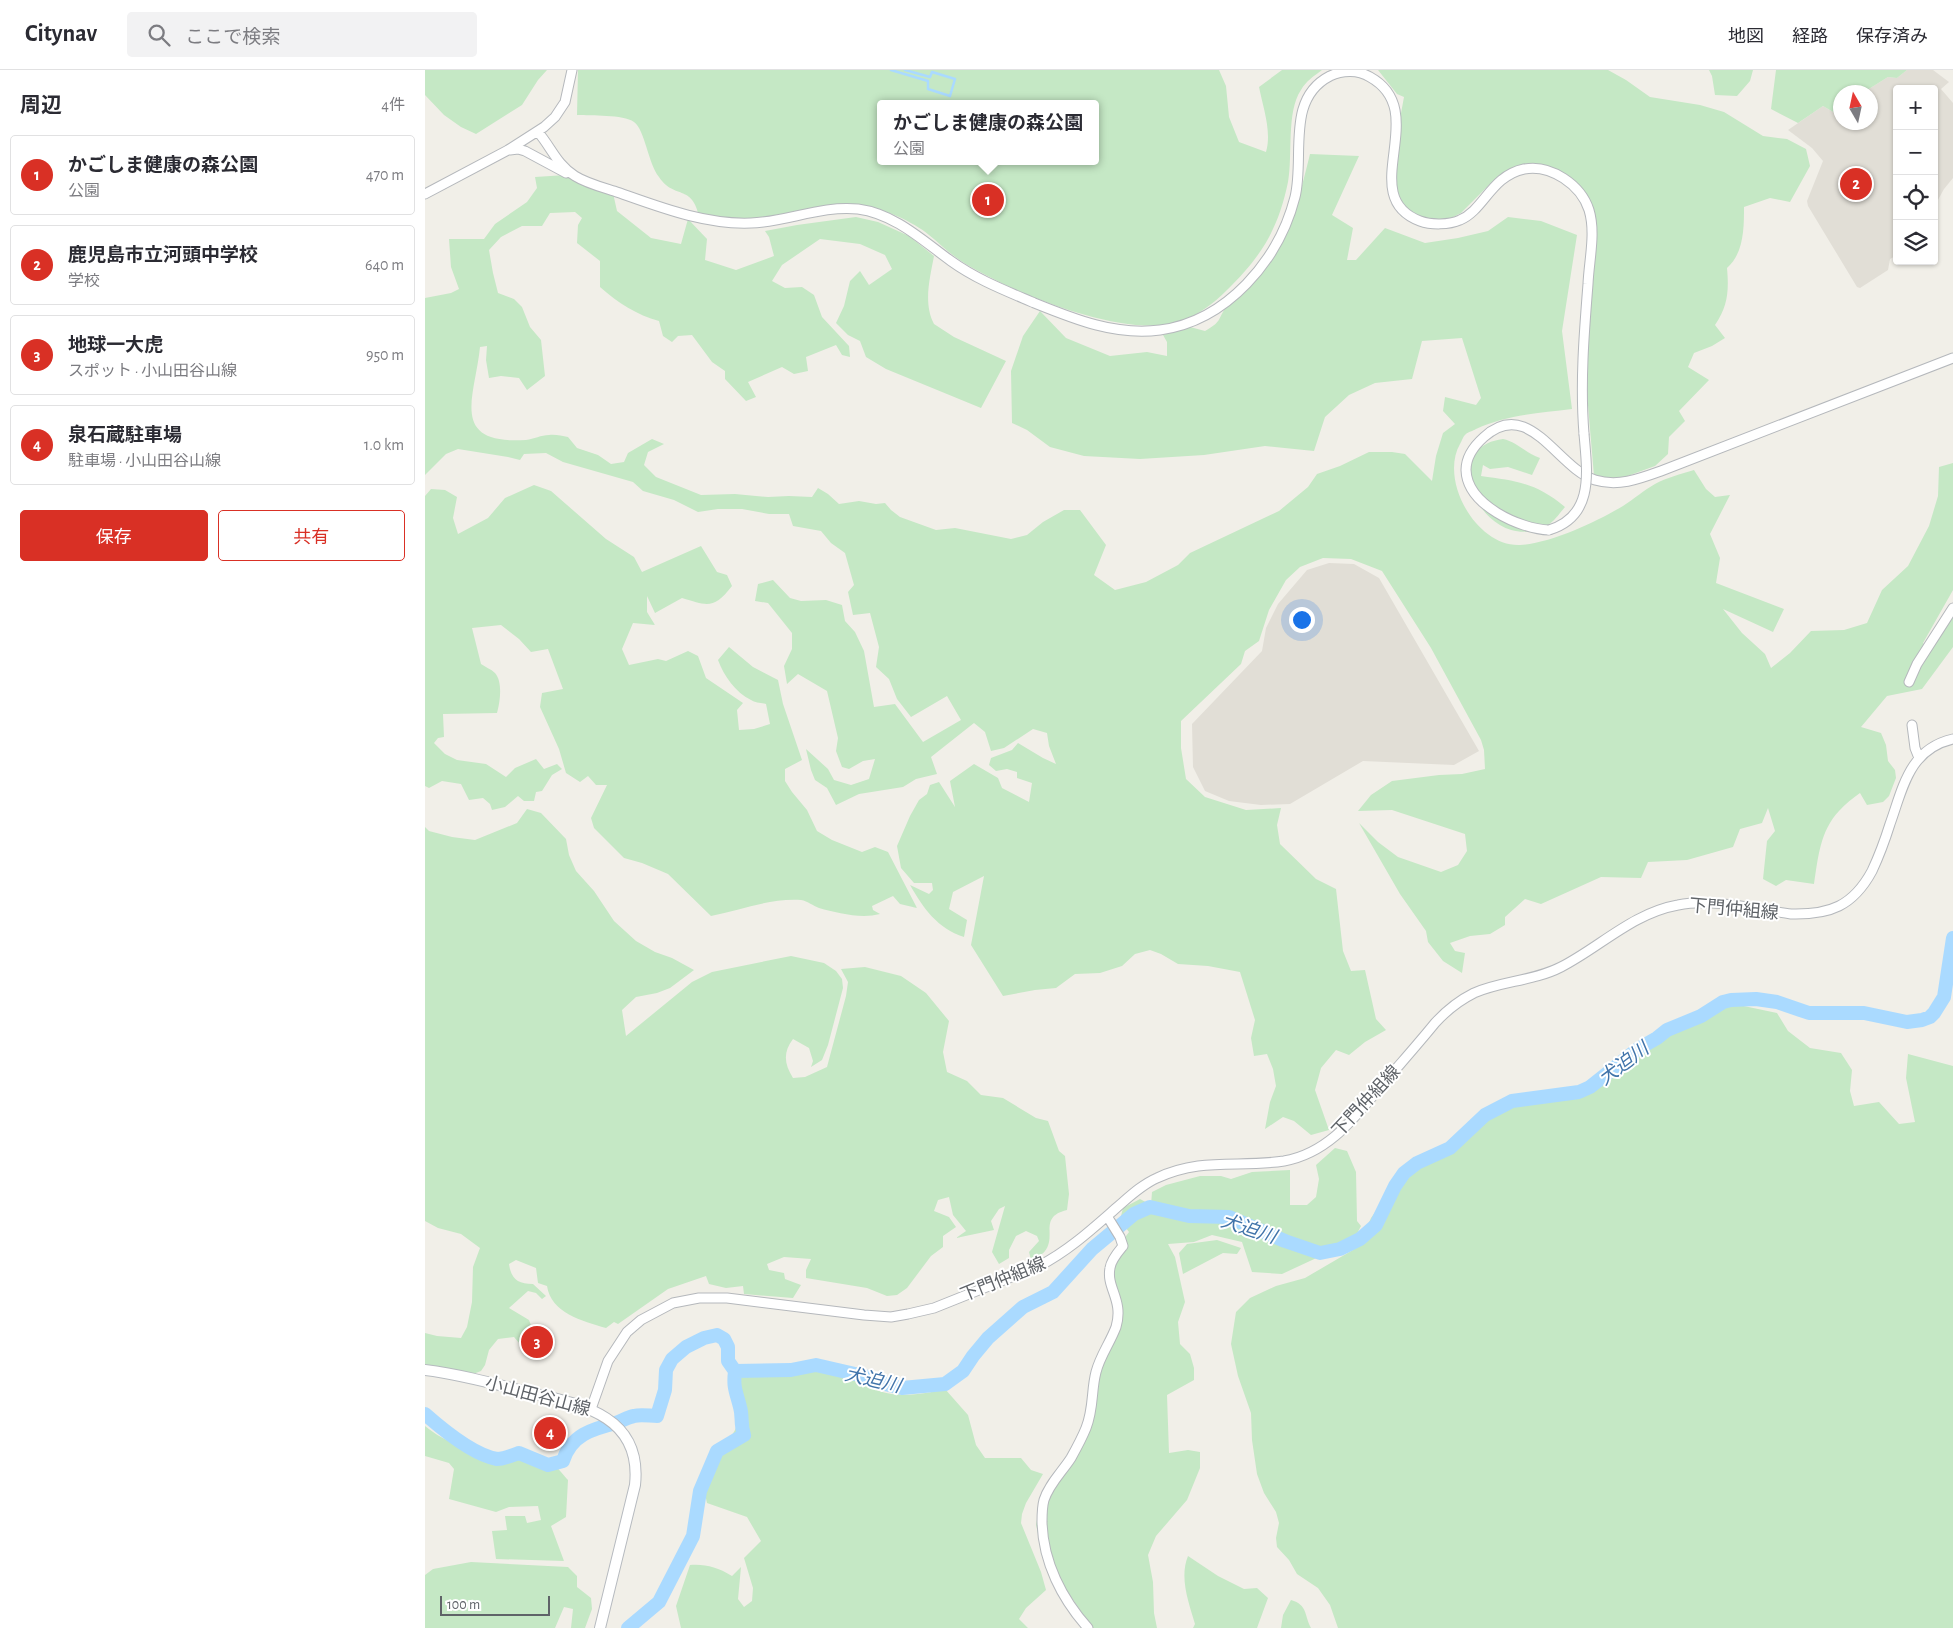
<!DOCTYPE html>
<html lang="ja">
<meta charset="utf-8">
<style>
:root{--surface:#fff;--page:#f2f2f3;--text:#2b2b33;--muted:#7c7c81;--line:#e1e1e2;--accent:#d93025}
body{margin:0;font-family:"Alegreya Sans","Noto Sans JP",sans-serif;background:var(--page);color:var(--text)}
.controls{position:absolute;right:15px;top:15px;display:grid;overflow:hidden;border-radius:5px;box-shadow:0 1px 4px #0004}
.controls button{width:45px;height:45px;display:grid;place-items:center;padding:0;border:0;border-bottom:1px solid var(--line);background:var(--surface);color:var(--text);font:25px sans-serif}
.compass{position:absolute;left:1408px;top:15px;width:45px;height:45px;border-radius:50%;background:var(--surface);box-shadow:0 1px 4px #0004;rotate:351deg}
.scale{position:absolute;left:15px;bottom:12px;width:110px;box-sizing:border-box;padding-left:5px;border:2px solid #5f6368;border-top:0;font-size:14px;line-height:18px;white-space:nowrap;color:#5f6368;-webkit-text-stroke:4px #fff;paint-order:stroke}
.you{position:absolute;left:876px;top:549px;width:18px;height:18px;margin:-12px;border:4px solid #fff;border-radius:50%;background:#1a73e8;box-shadow:0 0 0 8px #1a73e833}
.badge{display:grid;place-items:center;width:32px;height:32px;border-radius:50%;background:var(--accent);color:#fff;font-size:16px;font-weight:700}
.pin{position:absolute;translate:-50% -50%;border:2px solid #fff;box-shadow:0 1px 5px #0006}
.popup{position:absolute;left:452px;top:30px;width:222px;height:65px;box-sizing:border-box;display:grid;place-content:center;border-radius:5px;background:var(--surface);filter:drop-shadow(0 1px 4px #0005);font-size:16px;white-space:nowrap;color:var(--muted)}
.popup b{font-size:19px;color:var(--text)}
.popup::after{content:'';position:absolute;left:50%;top:100%;margin-left:-10px;border:10px solid transparent;border-top-color:var(--surface)}
.list{margin:0;padding:0;list-style:none}
h2{display:flex;justify-content:space-between;align-items:center;height:65px;margin:0;padding:0 20px;font-size:21px}
h2 small{font-size:16px;font-weight:400;color:var(--muted)}
.list li{display:grid;grid-template-columns:32px 1fr auto;gap:15px;align-items:center;box-sizing:border-box;height:80px;margin:0 10px 10px;padding:0 10px;border:1px solid var(--line);border-radius:5px}
.list b{display:block;font-size:19px;white-space:nowrap}
.list p{margin:0;font-size:16px;white-space:nowrap;color:var(--muted)}
.list em{font-size:16px;font-style:normal;color:var(--muted)}
.actions{display:flex;gap:10px;padding:15px 20px}
.actions a{flex:1;padding:11px 0;border:1px solid var(--accent);border-radius:5px;text-align:center;font-size:18px;color:var(--accent)}
.actions .main{background:var(--accent);color:#fff}
.icon{flex:none;width:28px;height:28px;fill:none;stroke:currentColor;stroke-width:2;stroke-linecap:round;stroke-linejoin:round}
.map{position:relative;flex:none;width:1528px;height:1558px;overflow:hidden}
header{display:flex;align-items:center;gap:30px;box-sizing:border-box;height:70px;padding:0 25px;background:var(--surface);border-bottom:1px solid var(--line)}
header strong{font-size:24px}
nav{display:flex;gap:28px;margin-inline-start:auto;font-size:18px}
.search{width:350px;height:45px;background:var(--page);display:flex;align-items:center;gap:12px;box-sizing:border-box;padding:0 18px;border-radius:5px;color:var(--muted);font-size:19px}
main{display:flex}
aside{flex:1;background:var(--surface)}
.map>svg:first-child{display:block}
.education{fill:#e1ded6}
.green{fill:#c5e8c5;fill-rule:evenodd}
.lines{fill:none;stroke-linecap:round;stroke-linejoin:round}
.stream{stroke:#aadaff;stroke-width:2.5}
.river{stroke:#aadaff;stroke-width:14}
.tertiary-casing{stroke:#b5b8bc;stroke-width:11}
.secondary-casing{stroke:#b6babf;stroke-width:12}
.tertiary{stroke:#fff;stroke-width:9}
.secondary{stroke:#fff;stroke-width:10}
.tertiary-bridge-casing{stroke:#b5b8bc;stroke-width:11;stroke-linecap:butt}
.tertiary-bridge{stroke:#fff;stroke-width:9}
.labels{text-anchor:middle;stroke-width:4;stroke-linejoin:round;paint-order:stroke}
.street-label{font-size:18px;fill:#5f6368;stroke:#fff}
.water-label{font-size:19px;font-style:italic;fill:#4174aa;stroke:#fff}
</style>
<header>
<strong>Citynav</strong>
<div class="search"><svg class="icon" aria-label="search" viewBox="0 0 24 24"><circle cx="10" cy="10" r="6"/><path d="M15 15l6 6"/></svg>ここで検索</div>
<nav><a>地図</a><a>経路</a><a>保存済み</a></nav>
</header>
<main>
<aside>
<h2>周辺<small>4件</small></h2>
<ul class="list">
<li><span class="badge">1</span><div><b>かごしま健康の森公園</b><p>公園</p></div><em>470 m</em></li>
<li><span class="badge">2</span><div><b>鹿児島市立河頭中学校</b><p>学校</p></div><em>640 m</em></li>
<li><span class="badge">3</span><div><b>地球一大虎</b><p>スポット · 小山田谷山線</p></div><em>950 m</em></li>
<li><span class="badge">4</span><div><b>泉石蔵駐車場</b><p>駐車場 · 小山田谷山線</p></div><em>1.0 km</em></li>
</ul>
<div class="actions"><a class="main">保存</a><a>共有</a></div>
</aside>
<div class="map">
<svg width="1528" height="1558" viewBox="0 0 1528 1558">
<rect width="100%" height="100%" fill="#f1efe8"/>
<path class="education" d="M1482,0H1508L1524,12L1516,19L1528,33V108L1519,119L1509,137V19H1472V185L1465,189L1463,200L1435,218L1432,217L1383,136L1382,131L1398,91L1387,78L1363,60L1398,36L1415,46L1416,52H1446V22H1439L1463,7L1472,8Z
M904,493L929,494L954,508L1054,681L1029,695L938,691L865,734L836,735L804,731L780,721L768,697L767,654L837,581L841,558L853,534L882,500Z"/>
<path class="green" d="M0,0H122L113,10L97,35L51,64L36,57L19,45L0,25Z
M153,0H794L801,16L804,47L814,72L841,82C847,62 838,37 834,17L857,0H897C889,6 881,11 876,20C861,42 868,86 863,112C853,160 836,187 801,221C789,233 773,245 757,251C702,271 583,221 536,191C524,183 515,174 504,165C489,152 457,138 437,135C417,132 395,136 376,143C368,146 358,151 349,151C325,154 299,152 275,152C269,112 250,131 234,107C223,93 220,60 209,52C198,44 166,46 152,45ZM456,34H670V91H456Z
M953,0H1183L1201,10L1225,27L1275,35L1299,42L1338,66L1362,69L1381,79L1385,96L1365,132L1345,128L1319,137C1319,158 1319,183 1302,198C1304,221 1303,236 1290,255L1300,268L1287,276L1269,283L1263,297L1284,310L1254,341L1260,351L1244,367L1243,384L1230,396L1197,408L1182,409L1169,406L1156,253L1164,158L1161,141L1154,127L1131,101L1107,94L1090,98L1072,107L1036,143L1009,157L993,155L976,146L968,133L964,108L979,27L972,24Z
M1284,0H1328L1325,11L1312,26L1290,25L1287,6Z
M1351,0H1482L1472,8L1463,7L1439,22H1416L1415,46L1398,36L1373,53L1346,39Z
M885,84L934,86L907,145L928,158L922,190H931L960,158L1000,173L1033,168L1063,161L1083,147L1116,151L1152,165L1137,261L1147,339C1114,343 1082,345 1051,359C1048,361 1043,362 1041,364C1038,366 1037,371 1035,374C1014,411 1052,477 1095,475C1127,473 1171,452 1198,436C1209,429 1219,420 1230,414C1241,408 1256,404 1269,400L1281,419L1290,427L1305,425L1285,464L1295,488L1291,513L1359,539L1348,562L1298,539L1317,563L1340,584L1346,598L1365,583L1386,561L1419,560L1442,553L1457,520L1483,496L1504,456L1513,426L1514,397L1528,393V520L1498,573L1500,575L1491,588L1480,611H1487L1528,546V577L1497,619L1462,626L1436,657L1456,663L1461,675L1463,691L1470,700L1471,708L1464,726L1458,732L1442,735L1435,723C1428,728 1420,734 1414,741C1395,761 1393,788 1389,814L1361,810L1351,816L1338,809L1342,771L1350,761L1343,738L1337,753L1315,759L1308,777L1262,790L1223,792L1216,808L1176,807L1116,834L1100,829L1080,847V855L1065,864L1045,866L1025,873L1030,881L1040,883L1037,903L1018,891L1003,872L1001,861L975,824L934,753L953,772L973,787L1016,802L1033,795L1042,781L1040,764L967,740L933,741L946,725L967,711L1014,705L1037,704L1060,699L1059,680L1056,670L1006,578L957,501L926,489L898,488L875,497L861,510L844,540L834,571L820,581L816,594L756,651V678L761,709L780,727L821,740L856,738L852,755L855,774L891,809L911,819L918,881L926,901L940,900L951,949L961,960L940,972L924,985L911,980L896,998L890,1020L904,1060L886,1065L869,1051L858,1047L840,1059L845,1032L851,1016L848,999L842,984L829,986L826,968L830,950L815,902L783,896L753,894L736,884L725,880L710,884L697,896L675,903L650,904L631,918L610,920L578,926L546,875L559,806L528,822L524,839L542,850L539,867C512,858 499,839 485,815L504,824L508,820L507,813H489L476,798L472,776L485,746L494,730L502,724L505,715L514,712L530,737L525,711L549,694L573,708L577,718L604,732L607,713L592,708V702L582,699L571,701L564,695L566,688L587,680L593,673L618,688L631,694L624,676L622,663L608,659L579,678L566,681L560,662L549,653L506,687L512,704L491,709L478,717L434,724L411,735L402,718L390,710L386,700L381,679L403,699L409,710L426,715L444,709L450,689L438,691L424,699L417,697L411,681L413,668L402,621L373,604L362,614L359,596L367,579V563L343,533L330,531L333,514L348,510L365,528L376,531L401,530L417,535L420,551L430,562L439,581L449,637L470,634L498,672L536,650L522,626L486,647L472,629L464,609L451,597L454,577L445,543L428,545L423,522L429,515L420,483L406,473L396,461L368,456L364,444H344L317,439H293L273,442L249,430L218,421L208,412L138,392L121,383L99,384L95,390L83,387L33,379L21,384L0,405V228L26,223L34,219L26,197L24,169H59L70,154L102,132L112,118L110,107L141,105L188,123L192,141L226,168L256,174L263,149L282,169L280,190L311,200L349,186L344,167L340,161L372,155L431,147L453,152L484,166L509,186C505,208 498,233 509,254L529,267L581,291L556,338L461,299L441,287L435,271L423,265L411,253L419,236L425,211L435,201L444,215L467,199L460,185L435,174L395,169L357,195L347,211L360,218L377,217L389,225L397,247L424,276L425,287L417,285L411,275L381,287L383,301L369,304L357,297L323,312L331,327L321,331L300,309V301L287,292L267,265L253,266L247,272L238,266L234,251C212,245 193,233 175,217V191L152,173L153,155L157,148L150,142L125,143L117,156H97L76,167L64,180L68,203L73,223L89,229L97,237L105,257L116,270L120,306L102,320L94,308L76,306L64,308L61,290L62,276L55,277C50,327 23,375 101,370C109,369 116,365 124,365C130,364 137,366 143,367L152,378L173,385L186,394L199,392L203,383L227,369L239,374L223,382L219,395L231,407L276,425L310,424L343,427L364,426L387,427L393,418L403,424L414,434L434,431L451,434L460,433L466,440L475,447L511,460L530,458L586,469L602,465L618,452L639,440H655L681,475L669,505L690,520L721,512L753,495L765,483L854,441L883,417L892,404L915,396L944,382H967L980,384L1007,411L1011,386L1018,363L1030,354L1018,341L1020,327L1051,335L1056,328L1037,268L997,271L987,309L950,313L924,325L900,347L889,381L840,376L779,385L715,389L659,386L625,377L602,360L587,353L586,301L598,266L615,241L641,268L685,286L722,282L742,286V272L738,265L765,257L780,261C798,251 792,249 802,236C811,225 825,218 834,207C864,170 874,129 885,84Z
M1078,369C1092,372 1101,383 1115,388L1107,405L1083,397L1065,399L1058,395L1056,406C1092,411 1111,413 1140,437C1134,444 1129,452 1121,456C1061,488 1007,378 1078,369Z
M109,415L126,421L181,469L209,487L217,502L276,476L292,502L302,505L307,516C289,539 283,536 257,528L230,543L222,526V542L230,555L208,553L197,579L204,595L233,589L241,591L263,581L273,586L281,608L318,633L312,640L314,660L329,659L345,654L341,634C337,633 330,633 326,630C310,622 299,606 293,590L304,577L328,597L353,610L358,634L377,690L360,699V711L367,722L382,740L392,761L407,770L437,782L450,777L463,782L492,838L475,834L468,826L447,836L448,840L455,844C436,849 412,843 394,838C388,836 383,831 376,830C345,828 316,840 286,846L243,804L217,793L199,788L169,758L166,748L182,715H171L163,706L155,712L141,703L134,679L115,637L117,623L138,619L123,579L106,582L94,569L76,555L47,558L56,594C60,597 66,599 70,603C78,612 75,632 72,643L18,644L19,667L13,668L9,673L20,684L32,690L61,694L81,707L90,698L111,689L119,699L132,694L137,699L127,705L117,721L111,722L109,731H99L93,726L80,737L67,740L65,734L58,728L44,730L36,714L17,711L4,718L0,716V426L6,419L20,420L32,427L28,448L33,464L63,448L80,428Z
M102,739L116,743L141,769L144,785L151,801L169,821L189,851L211,871L230,882L247,888L269,900L245,918L232,923L211,927L197,940L201,966L267,912L287,902L366,886L399,893L411,901L417,909L418,918L403,975L397,990L386,997L388,991L384,978L368,969C358,982 359,994 368,1008L380,1007L402,997L421,926L423,912L416,899L440,897L476,906L501,923L524,951L518,982L522,1002L542,1011L556,1025L578,1028L611,1048L623,1051L634,1081L640,1086L644,1124L642,1140C613,1147 632,1166 620,1181C617,1185 611,1187 606,1190L604,1182L614,1171L612,1166L601,1161L591,1166L584,1180V1188L574,1194L567,1182L580,1136L574,1139L566,1151L569,1160L531,1168L541,1161L528,1145L524,1127L513,1130L509,1141L524,1147L531,1157L518,1166V1177L506,1186L482,1218L472,1225L462,1226L442,1218L381,1208V1200L386,1189L359,1187L342,1194L344,1200L359,1203L360,1209L376,1215L368,1228L319,1224L318,1216L301,1218L284,1214L281,1206L243,1219L193,1254L189,1252L181,1258C157,1251 126,1243 122,1216L113,1213L111,1198L91,1190L84,1194C86,1209 93,1214 108,1214L121,1226L117,1229L111,1223L103,1221L84,1238L104,1250L110,1266L108,1272L95,1274L89,1267L73,1269L64,1280L60,1295L56,1301L48,1304L0,1297V1263L12,1266L36,1268L42,1257L47,1232L48,1197L55,1178L36,1164L13,1158L0,1151V757L4,761L27,767L50,770L92,753Z
M1287,934L1314,935L1352,943L1363,961L1385,978L1416,983L1427,1000L1425,1021L1429,1036L1454,1032L1474,1054L1490,1052L1481,1008L1483,984L1528,996V1558H913L905,1535L893,1518L872,1504L864,1490L852,1477L851,1468L854,1453L851,1442L839,1423L832,1404L827,1370L826,1343L813,1306L806,1274L811,1242L825,1228L851,1216L880,1208L933,1177L946,1148L970,1115L1045,1057L1055,1045L1100,1029L1139,1028L1168,1013L1187,997L1201,982L1236,971L1260,948Z
M910,1078L922,1081L931,1102L932,1151L936,1156L928,1171L857,1204L827,1202L817,1172L787,1165L769,1172L743,1174L750,1187L760,1232L753,1252L755,1274L765,1284L769,1298V1310L742,1325L744,1383L763,1380L775,1382V1398L762,1430L731,1466L723,1485L728,1512L729,1543L732,1558H667L649,1531L632,1509L617,1480L611,1455L616,1429L666,1350L669,1308L691,1249L682,1212L695,1174L704,1162L695,1150L698,1138L715,1129L726,1135L727,1122L741,1115L775,1106H796L806,1109L827,1102L865,1100V1135H882L891,1127L894,1109L891,1095Z
M792,1170L816,1178L812,1184L798,1183L758,1204L754,1183L762,1174Z
M390,1292L407,1304L419,1297C430,1306 441,1317 454,1321C475,1328 500,1324 520,1319L543,1345L551,1375L560,1388H596L606,1400L618,1404L601,1433L597,1444L596,1453L616,1502L621,1520L601,1538L594,1549L603,1558H256L251,1536L265,1495C281,1494 292,1497 307,1506L316,1497L313,1529L319,1537L327,1531L328,1518L319,1488L336,1471L322,1447L282,1433C275,1401 273,1399 297,1374C301,1370 308,1365 310,1360C320,1338 302,1327 305,1307L313,1302C340,1306 365,1303 390,1292Z
M0,1356C20,1373 52,1384 78,1387C95,1388 112,1386 127,1394C133,1397 138,1405 143,1410L141,1447L126,1456L139,1491L71,1489L67,1461L82,1460L80,1446H100L102,1453L116,1450L113,1436L84,1437L71,1442L24,1429L29,1399L24,1393L0,1386Z
M763,1486L793,1506L819,1519L832,1518L843,1528L832,1558H768L770,1554C764,1533 754,1508 763,1486Z
M46,1492L143,1497L152,1506V1517L166,1528L167,1539L160,1558H146L148,1539L139,1537L130,1558H0V1505L8,1499Z
M866,1530C883,1535 879,1545 886,1558H856L858,1545Z"/>
<g class="lines">
<path class="stream" d="M466,0L503,11V19L525,26L530,9L507,2L505,7L480,0"/>
<path class="river" d="M310,1301L366,1300L391,1295L443,1307L460,1314L477,1318L520,1314L538,1301L548,1286L563,1268L598,1237L628,1222L667,1179L709,1144L725,1137L764,1146L804,1147L860,1171L895,1183L915,1179L935,1169L951,1155L970,1116L979,1103L992,1093L1025,1078L1060,1045L1087,1031L1154,1022L1165,1017L1213,979L1232,968L1242,960L1276,946L1298,932L1306,930L1331,929L1352,932L1384,943H1439L1482,952L1497,950L1505,947L1509,943L1519,927L1528,868
M0,1344C17,1359 49,1385 72,1389C79,1389 88,1385 94,1383L123,1395L138,1391C146,1365 167,1359 191,1353C197,1351 203,1347 209,1346C216,1344 225,1346 232,1346L240,1320L241,1300L247,1289L261,1277L279,1268L292,1265L299,1269L303,1277V1291L310,1301
M203,1558L234,1532L268,1466L275,1421L292,1381L319,1365C315,1353 318,1347 315,1337C311,1321 308,1318 310,1301"/>
<g class="tertiary-casing">
<path id="tertiary" d="M113,62C126,77 132,95 150,106C161,113 176,117 189,121C232,136 279,155 326,153C361,152 397,135 433,139C470,144 497,170 526,191C551,209 579,220 607,232C649,249 690,266 735,260C802,251 854,190 870,127C880,87 860,29 905,6C918,0 933,0 945,7C1008,42 929,126 995,151C1006,155 1024,155 1035,150C1059,140 1066,106 1099,99C1126,94 1156,115 1164,140C1171,163 1164,190 1163,214C1159,264 1155,314 1159,364
M85,80L93,79L100,81L141,103
M0,124L83,80L119,57L130,47L140,32L147,0
M1124,460C1095,459 1042,435 1041,400C1041,387 1050,375 1059,367C1104,326 1132,398 1170,410C1193,417 1214,409 1236,401L1528,288
M1484,612L1492,594L1528,538
M1487,655L1490,678L1494,688
M166,1339L183,1291L202,1262L216,1250L248,1233L274,1228H302L439,1245L466,1247L483,1244L509,1238L614,1196C643,1181 666,1160 690,1139C703,1128 716,1115 732,1108C777,1087 813,1098 859,1091C904,1083 930,1047 958,1014C975,994 993,974 1010,953C1021,941 1033,931 1049,923C1076,911 1109,911 1136,897C1175,877 1208,843 1253,835C1287,828 1331,839 1366,844C1405,845 1428,836 1447,801C1454,786 1460,770 1465,754C1478,718 1484,679 1528,669
M663,1558C637,1529 618,1492 617,1452C617,1445 617,1437 619,1430C624,1414 637,1402 646,1388C651,1379 657,1368 661,1358C669,1338 666,1321 671,1302C675,1286 685,1273 691,1257C699,1230 681,1218 685,1198C686,1190 693,1182 698,1176L695,1167L682,1146"/>
</g>
<g class="secondary-casing">
<path id="secondary" d="M0,1300C32,1304 63,1312 94,1320C148,1333 218,1341 210,1415L175,1558"/>
</g>
<use href="#tertiary" class="tertiary"/>
<use href="#secondary" class="secondary"/>
<g class="tertiary-bridge-casing">
<path id="tertiary-bridge" d="M1124,460C1170,446 1162,401 1159,364"/>
</g>
<use href="#tertiary-bridge" class="tertiary-bridge"/>
</g>
<g class="labels">
<g class="street-label">
<text transform="translate(1309 839) rotate(5)" y="6">下門仲組線</text>
<text transform="translate(941 1031) rotate(-47)" y="6">下門仲組線</text>
<text transform="translate(578 1209) rotate(-22)" y="6">下門仲組線</text>
<text transform="translate(113 1326) rotate(15)" y="6">小山田谷山線</text>
</g>
<g class="water-label">
<text transform="translate(1198 993) rotate(-37)" y="7">犬迫川</text>
<text transform="translate(824 1158) rotate(18)" y="7">犬迫川</text>
<text transform="translate(448 1309) rotate(13)" y="7">犬迫川</text>
</g>
</g>
</svg>
<div class="controls">
<button>+</button>
<button>−</button>
<button><svg class="icon" aria-label="locate" viewBox="0 0 24 24"><circle cx="12" cy="12" r="6"/><path d="M12 2v4M12 18v4M2 12h4M18 12h4"/></svg></button>
<button><svg class="icon" aria-label="layers" viewBox="0 0 24 24"><path d="M12 4l9 5-9 5-9-5zM3 14l9 5 9-5"/></svg></button>
</div>
<svg class="compass" viewBox="-18 -18 36 36"><path d="M0-13l5 13h-10z" fill="#e53935"/><path d="M0 13l5-13h-10z" fill="#7c7c81"/></svg>
<div class="scale">100 m</div>
<div class="you"></div>
<div class="pin badge" style="left:563px;top:130px">1</div>
<div class="popup"><b>かごしま健康の森公園</b>公園</div>
<div class="pin badge" style="left:1431px;top:114px">2</div>
<div class="pin badge" style="left:112px;top:1272px">3</div>
<div class="pin badge" style="left:125px;top:1363px">4</div>
</div>
</main>
